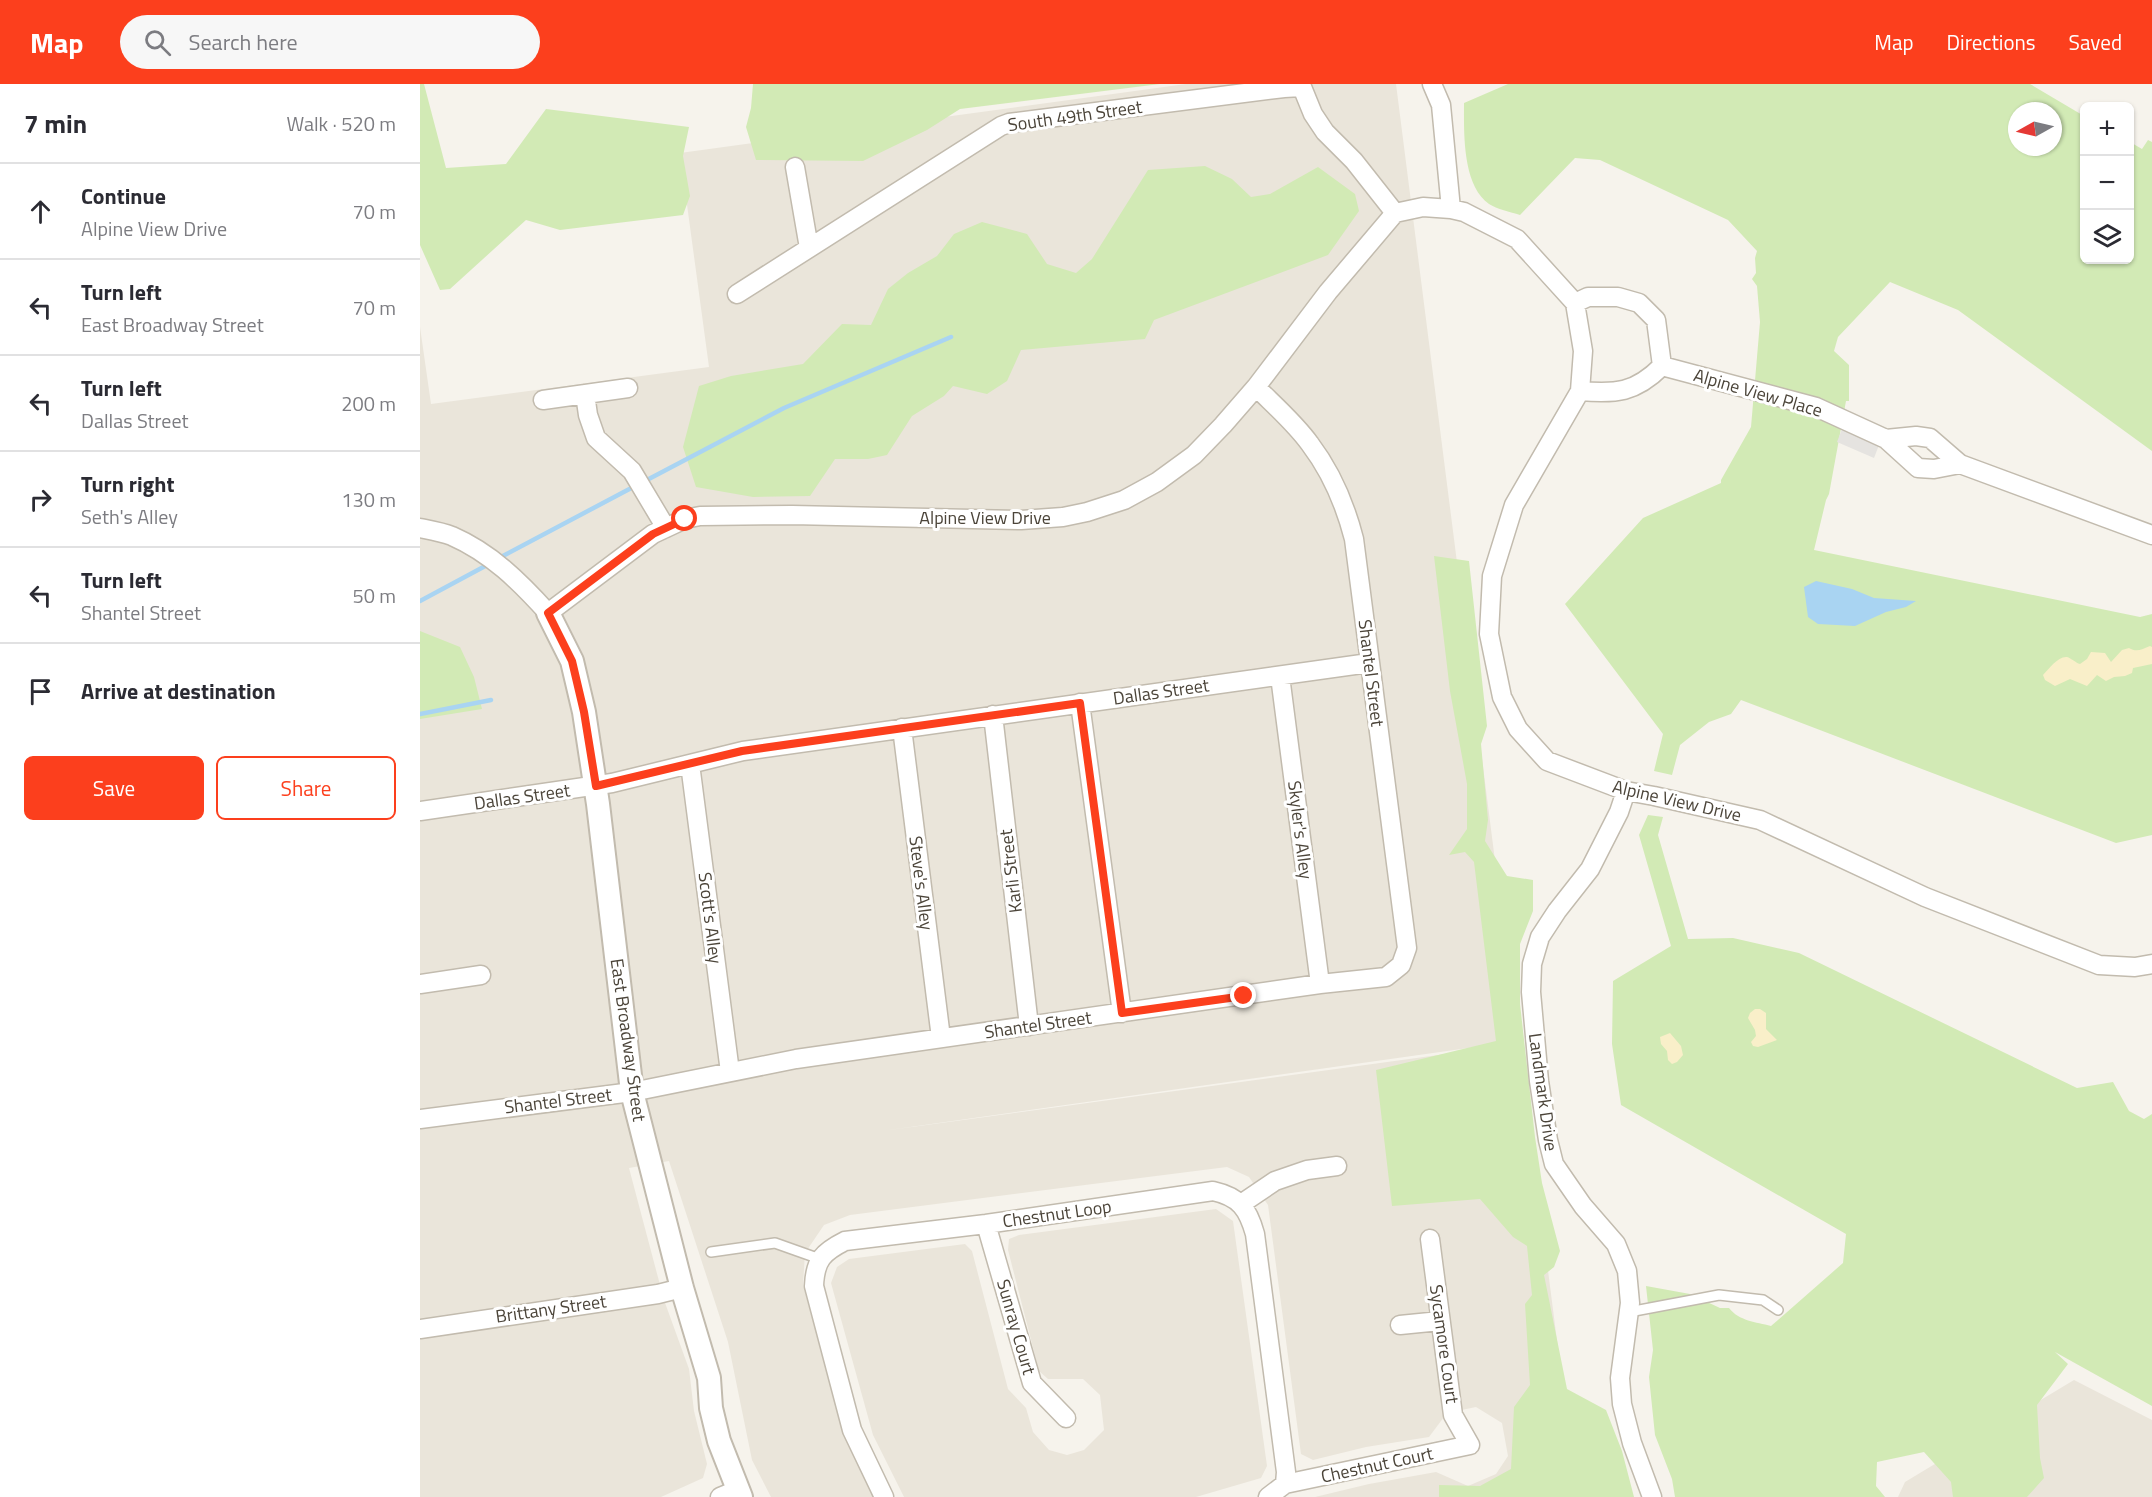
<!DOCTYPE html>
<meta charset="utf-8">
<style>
:root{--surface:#fff;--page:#f7f7f7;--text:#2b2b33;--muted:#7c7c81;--line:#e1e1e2;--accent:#fc3f1d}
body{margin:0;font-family:"Titillium Web",sans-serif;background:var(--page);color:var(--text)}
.controls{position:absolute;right:18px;top:18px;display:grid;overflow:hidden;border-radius:9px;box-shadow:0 2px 4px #0004}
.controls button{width:54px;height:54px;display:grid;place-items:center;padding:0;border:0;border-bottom:2px solid var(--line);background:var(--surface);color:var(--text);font:30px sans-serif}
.compass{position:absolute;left:1588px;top:18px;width:54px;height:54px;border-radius:50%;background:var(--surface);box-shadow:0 2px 4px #0004;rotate:262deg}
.stop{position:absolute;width:18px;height:18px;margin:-14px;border:4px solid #fc3f1d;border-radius:50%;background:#fff}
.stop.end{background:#fc3f1d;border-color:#fff;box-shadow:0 2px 6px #0008}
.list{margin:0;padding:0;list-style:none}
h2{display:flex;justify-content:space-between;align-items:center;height:78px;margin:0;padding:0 24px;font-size:26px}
h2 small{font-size:20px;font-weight:400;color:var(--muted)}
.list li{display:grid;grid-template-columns:39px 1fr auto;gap:18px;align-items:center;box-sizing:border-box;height:96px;padding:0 24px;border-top:2px solid var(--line)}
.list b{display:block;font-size:22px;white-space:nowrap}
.list p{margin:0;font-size:20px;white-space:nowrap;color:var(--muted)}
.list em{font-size:20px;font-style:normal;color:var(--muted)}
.actions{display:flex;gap:12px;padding:18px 24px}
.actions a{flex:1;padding:14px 0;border:2px solid var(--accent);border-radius:9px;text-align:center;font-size:21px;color:var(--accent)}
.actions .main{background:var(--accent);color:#fff}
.icon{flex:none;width:33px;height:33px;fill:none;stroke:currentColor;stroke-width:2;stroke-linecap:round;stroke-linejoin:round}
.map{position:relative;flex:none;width:1732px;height:1413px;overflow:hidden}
header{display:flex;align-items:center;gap:36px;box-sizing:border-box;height:84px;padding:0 30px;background:var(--accent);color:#fff}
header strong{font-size:28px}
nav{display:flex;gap:33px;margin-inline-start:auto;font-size:21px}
.search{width:420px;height:54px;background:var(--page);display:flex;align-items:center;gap:15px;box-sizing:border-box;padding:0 21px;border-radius:33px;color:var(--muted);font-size:22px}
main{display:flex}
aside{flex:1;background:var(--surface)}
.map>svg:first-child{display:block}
.residential{fill:#eae5da}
.green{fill:#d2eab5;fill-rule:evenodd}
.sand{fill:#f9efc9}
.parking{fill:#e5e3e0}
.water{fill:#a9d4f2}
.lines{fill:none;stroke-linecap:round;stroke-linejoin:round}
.stream{stroke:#a9d4f2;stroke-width:4.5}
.service-casing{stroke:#c2bbae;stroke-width:12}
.minor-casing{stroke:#c2bbae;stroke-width:21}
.tertiary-casing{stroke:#c2bbae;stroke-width:26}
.service{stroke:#fff;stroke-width:9}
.minor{stroke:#fff;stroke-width:18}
.tertiary{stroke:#fff;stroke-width:22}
.route{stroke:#fc3f1d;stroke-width:8}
.labels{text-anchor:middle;stroke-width:6;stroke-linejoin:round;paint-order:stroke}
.street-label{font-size:18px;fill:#4b4439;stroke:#fff}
</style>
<header>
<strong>Map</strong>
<div class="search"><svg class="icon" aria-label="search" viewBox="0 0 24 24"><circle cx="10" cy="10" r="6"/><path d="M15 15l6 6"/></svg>Search here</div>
<nav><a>Map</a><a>Directions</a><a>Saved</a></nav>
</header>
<main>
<aside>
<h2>7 min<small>Walk · 520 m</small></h2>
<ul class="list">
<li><svg class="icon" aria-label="ahead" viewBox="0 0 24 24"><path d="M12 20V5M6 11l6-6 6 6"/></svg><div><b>Continue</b><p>Alpine View Drive</p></div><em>70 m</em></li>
<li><svg class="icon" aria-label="left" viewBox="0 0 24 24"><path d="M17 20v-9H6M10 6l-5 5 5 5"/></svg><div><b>Turn left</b><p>East Broadway Street</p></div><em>70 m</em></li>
<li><svg class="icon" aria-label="left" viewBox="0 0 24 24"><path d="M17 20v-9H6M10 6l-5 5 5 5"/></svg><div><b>Turn left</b><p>Dallas Street</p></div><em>200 m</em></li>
<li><svg class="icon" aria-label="right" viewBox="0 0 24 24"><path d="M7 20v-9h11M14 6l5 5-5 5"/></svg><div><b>Turn right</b><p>Seth's Alley</p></div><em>130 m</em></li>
<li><svg class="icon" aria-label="left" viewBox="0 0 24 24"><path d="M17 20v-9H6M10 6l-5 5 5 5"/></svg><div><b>Turn left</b><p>Shantel Street</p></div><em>50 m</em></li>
<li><svg class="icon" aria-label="arrive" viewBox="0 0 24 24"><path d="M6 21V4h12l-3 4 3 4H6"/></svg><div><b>Arrive at destination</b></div></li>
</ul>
<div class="actions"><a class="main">Save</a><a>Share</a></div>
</aside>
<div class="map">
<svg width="1732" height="1413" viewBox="0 0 1732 1413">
<rect width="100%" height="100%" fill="#f6f3ec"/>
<path class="residential" d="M766,0H976L1098,957L462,1047L1099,960L1157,1413H895L949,1400L1016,1388L1048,1402L1076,1390L1088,1372L1082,1339L1056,1323L1027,1329L1009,1353L946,1363L893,1376L881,1370L848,1121L829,1093L807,1083L430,1131L404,1141L385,1169L383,1201L423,1347L456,1413H351L332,1376L308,1258L249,1077L209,1084L244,1216L269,1285L274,1327L287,1380L283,1394L241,1413H0V243L11,320L289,283L260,69Z
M796,1125L813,1137L847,1382L841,1394L776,1413H484L453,1351L411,1199L417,1183L429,1175L545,1160L552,1167L588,1305L606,1324L613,1348L629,1366L647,1371L664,1366L684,1346L680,1311L663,1295H628L619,1287L588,1166L589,1155L599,1151Z
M1654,1296L1732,1336V1413H1478L1485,1398Z"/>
<path class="green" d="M0,0H4L26,84L86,80L126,25L269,43L263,72L270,112L263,131L140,146L106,136L30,205L20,206L0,161Z
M333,0H740L540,25L507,46L443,77L336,76L326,43L331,24Z
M1088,0H1610L1664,32V176H1710V58L1722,65L1728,56L1732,58V367L1538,226L1470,198L1418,253L1414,267L1429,281V317H1426L1409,410L1406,416L1394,466L1720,533L1732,530V751L1696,759L1321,616L1311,630L1289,638L1260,661L1252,691L1234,687L1243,650L1145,520L1223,434L1301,399V396L1331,343L1340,238L1337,202L1332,195L1336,189L1335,174L1337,167L1308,136L1180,76L1155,74L1100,131C1090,128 1077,125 1069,120C1042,101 1044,48 1044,19ZM1597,27H1633V63H1597Z
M785,82L812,95L831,113L850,110L898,83L935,110L939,127L908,171L734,236L725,255L601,266L587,297L567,310L533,302L524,312L492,332L467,371L448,375H415L390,412L333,413L276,403L263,363L279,302L311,292L383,280L422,240L451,241L468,205L488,189L517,172L534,150L562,138L607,150L627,180L656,189L672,175L728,86Z
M1014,472L1049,477L1067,642L1061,660L1068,736L1065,757L1087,792L1113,796V827L1100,860V920L1115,1053L1122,1099L1140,1167L1134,1183L1124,1191L1147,1305L1186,1326L1202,1367L1214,1413H1019V1401L1060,1402L1091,1385L1094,1323L1110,1301L1105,1220L1112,1211L1107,1162L1093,1153L1060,1115L972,1122L956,986L1076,957L1054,778L1045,768L1029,771L1047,745V700L1030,607Z
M0,547L40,563L54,593L62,625L0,635Z
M1228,731L1243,733L1238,751L1268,855L1313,854L1379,869L1657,1004L1693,998L1709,1027L1724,1035L1732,1030V1322L1635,1268L1648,1280L1617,1321L1620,1374L1624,1394L1607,1413H1533L1531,1398L1504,1368L1457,1378L1456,1402L1465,1413H1255L1252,1395L1235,1351L1229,1293L1233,1266L1226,1202L1270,1210L1300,1224H1309C1319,1237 1336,1238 1351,1242L1423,1179L1426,1150L1201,1021L1192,960L1193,897L1251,862L1219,751Z"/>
<path class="sand" d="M1730,562L1732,563V580L1713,584L1712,589L1705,592L1694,593L1686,597L1677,591L1667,602L1650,595L1635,602L1625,596L1623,591C1629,585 1638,572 1647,573C1651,574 1656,579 1660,580L1667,575L1671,568L1685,569L1691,578L1702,566L1709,564C1717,569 1722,565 1730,562Z
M1335,925H1340L1346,929V945L1357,956L1338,963L1333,962L1331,958L1336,952L1335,946L1328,934L1330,929Z
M1250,949L1261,962L1263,971L1257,978L1252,980L1248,976L1247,967L1241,960L1240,953Z"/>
<path class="parking" d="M1422,345L1459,361L1454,374L1417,358Z"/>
<path class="water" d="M1396,497L1432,505L1454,514L1496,517L1486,523L1466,528L1435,542L1398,540L1388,533L1384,503Z"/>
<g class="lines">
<path class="stream" d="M225,397L364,324L531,253
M79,474L217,401
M0,517L69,480
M0,630L71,616"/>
<g class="service-casing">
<path id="service" d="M291,1168L355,1159L400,1175
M1209,1228L1299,1211L1343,1216L1358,1226"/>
</g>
<g class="minor-casing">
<path id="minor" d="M1012,0L1021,21L1031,125
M375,83L389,164
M317,210L581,42L589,39L864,4L882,3L893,30L905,48L934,77L975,129
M1155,219L1168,213H1198L1219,219L1236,236L1242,282C1215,309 1196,310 1160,307
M1242,282L1396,323L1466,355L1498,384L1514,385L1540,380
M165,310L168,331L176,354L212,387L246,444
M123,316L208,304
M1466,355L1496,352L1510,354L1540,380L1732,451
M0,444C10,446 22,448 32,452C71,469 100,498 128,529L233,450L265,435L280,432L372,431L601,436L643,433L667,428L704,416L737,398L774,371L803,341L836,303L908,208L975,129L1003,123L1031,125L1044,128L1097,155L1155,219L1163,267L1160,307L1094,421L1072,492L1069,550L1082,613L1098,645L1127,677L1206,707L1234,712L1340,736L1505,813L1679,881L1715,883L1732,880
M860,592L900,900
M660,619L702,929
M573,631L609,942
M482,644L521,954
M270,680L310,988
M1206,707L1199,728L1170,785L1137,827L1120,853L1112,880L1111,908L1119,997L1128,1056L1134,1080L1163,1122L1196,1160L1207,1187L1210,1219L1200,1294L1202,1320L1212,1359L1232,1413
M0,727L192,699L323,667L949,579
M0,900L61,891
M0,1035L212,1008L376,975L900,900L966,893L981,881L987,864L934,455C925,420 912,389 890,360C875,339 854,321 836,303
M821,1120L855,1097L887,1086L917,1082
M566,1140L612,1299L646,1334
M980,1241L1020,1237
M0,1245L238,1210L262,1204
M865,1400L1050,1361L1033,1331L1010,1155
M300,1413L317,1406
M464,1413L432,1346L394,1202C395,1176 403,1168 425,1157L566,1140L793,1107C820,1113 828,1125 835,1150L866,1388L865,1400L848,1413"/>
</g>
<g class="tertiary-casing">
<path id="tertiary" d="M128,529L152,577L164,628L178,720L212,1008L262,1204L289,1294L291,1324L299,1357L321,1413"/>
</g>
<use href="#service" class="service"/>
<use href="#minor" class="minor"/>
<use href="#tertiary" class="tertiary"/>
</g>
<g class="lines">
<path class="route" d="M265,435L233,450L128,529L152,577L164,628L176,702L322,667L660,619L702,929L824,912"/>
</g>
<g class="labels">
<g class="street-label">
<text transform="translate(655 32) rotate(-8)" y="6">South 49th Street</text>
<text transform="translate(1338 309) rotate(16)" y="6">Alpine View Place</text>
<text x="565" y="440">Alpine View Drive</text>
<text transform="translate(951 589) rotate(83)" y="6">Shantel Street</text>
<text transform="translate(741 608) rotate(-8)" y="6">Dallas Street</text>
<text transform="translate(102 713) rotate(-8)" y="6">Dallas Street</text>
<text transform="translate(1257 717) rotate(13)" y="6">Alpine View Drive</text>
<text transform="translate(880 746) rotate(83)" y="6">Skyler's Alley</text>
<text transform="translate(591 787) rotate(-97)" y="6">Karli Street</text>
<text transform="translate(501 799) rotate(83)" y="6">Steve's Alley</text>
<text transform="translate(290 834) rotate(83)" y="6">Scott's Alley</text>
<text transform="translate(618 941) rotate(-8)" y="6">Shantel Street</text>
<text transform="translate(208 956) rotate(82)" y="6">East Broadway Street</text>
<text transform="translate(1123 1008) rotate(82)" y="6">Landmark Drive</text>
<text transform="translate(138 1017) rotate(-7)" y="6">Shantel Street</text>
<text transform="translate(637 1130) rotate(-8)" y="6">Chestnut Loop</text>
<text transform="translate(131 1225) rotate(-8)" y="6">Brittany Street</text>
<text transform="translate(596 1243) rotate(74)" y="6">Sunray Court</text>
<text transform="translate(1024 1260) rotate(82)" y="6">Sycamore Court</text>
<text transform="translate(957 1381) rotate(-12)" y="6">Chestnut Court</text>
</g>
</g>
</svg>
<div class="controls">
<button>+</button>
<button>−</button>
<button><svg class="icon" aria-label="layers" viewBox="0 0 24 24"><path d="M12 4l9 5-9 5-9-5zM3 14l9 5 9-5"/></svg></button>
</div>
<svg class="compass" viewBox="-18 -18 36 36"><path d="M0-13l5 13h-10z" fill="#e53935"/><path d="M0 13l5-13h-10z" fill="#7c7c81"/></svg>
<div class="stop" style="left:265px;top:435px"></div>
<div class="stop end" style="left:824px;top:912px"></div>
</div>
</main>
